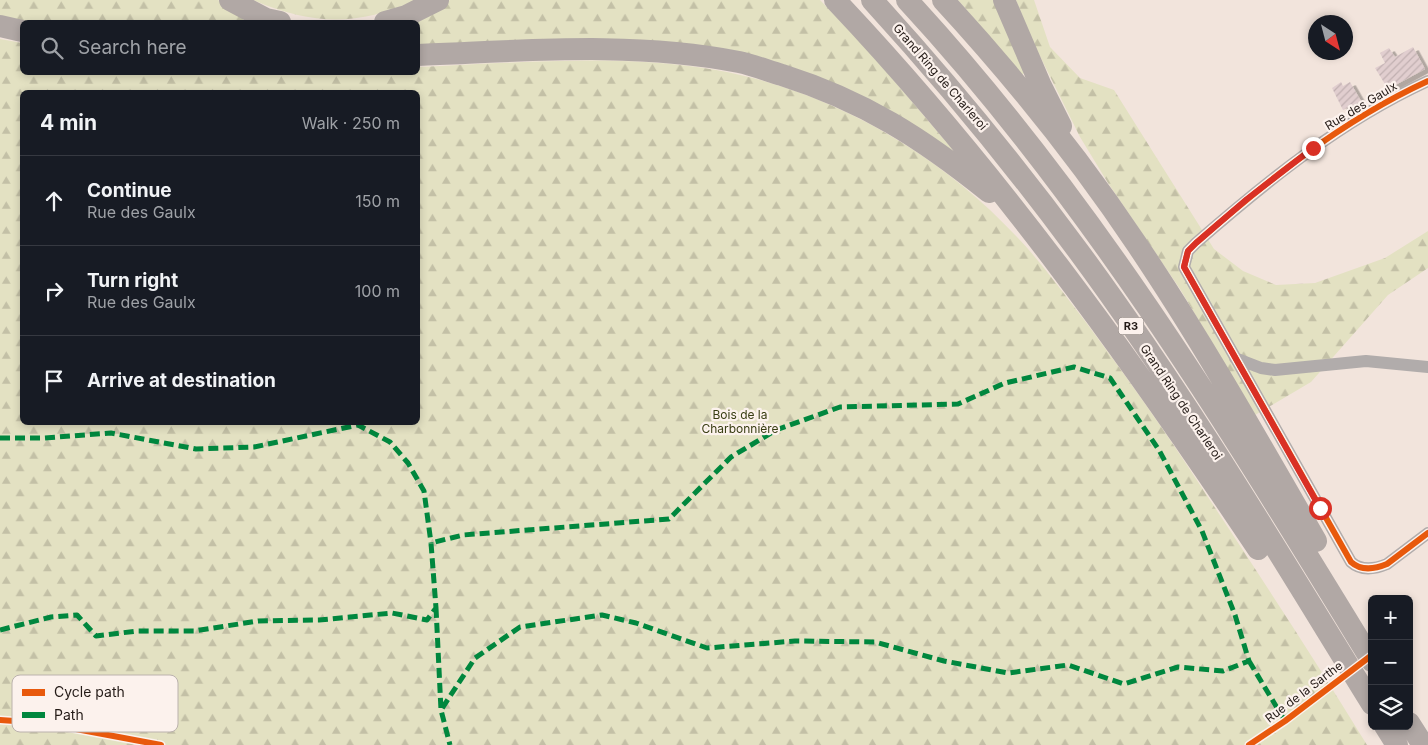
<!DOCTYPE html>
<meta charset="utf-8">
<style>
:root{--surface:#171b24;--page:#242831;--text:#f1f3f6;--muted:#9ea1a6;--line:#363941}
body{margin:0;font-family:Inter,sans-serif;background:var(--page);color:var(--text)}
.controls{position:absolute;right:15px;bottom:15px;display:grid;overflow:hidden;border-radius:8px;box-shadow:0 2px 8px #0003}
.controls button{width:45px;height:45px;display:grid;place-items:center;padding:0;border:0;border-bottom:1px solid var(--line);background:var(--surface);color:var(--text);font:25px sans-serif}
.compass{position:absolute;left:1308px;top:15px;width:45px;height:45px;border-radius:50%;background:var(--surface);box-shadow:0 2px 8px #0003;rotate:144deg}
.stop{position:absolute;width:15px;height:15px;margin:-11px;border:4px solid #d93025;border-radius:50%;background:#fff}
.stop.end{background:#d93025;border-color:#fff;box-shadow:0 1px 5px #0008}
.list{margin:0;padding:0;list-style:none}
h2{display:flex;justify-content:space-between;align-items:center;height:65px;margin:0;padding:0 20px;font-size:21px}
h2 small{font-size:16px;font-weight:400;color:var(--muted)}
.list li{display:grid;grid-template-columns:32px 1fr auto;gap:15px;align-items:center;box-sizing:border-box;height:90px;padding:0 20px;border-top:1px solid var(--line)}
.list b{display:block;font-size:19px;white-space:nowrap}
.list p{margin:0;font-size:16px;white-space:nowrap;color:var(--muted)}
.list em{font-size:16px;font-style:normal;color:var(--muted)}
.icon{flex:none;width:28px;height:28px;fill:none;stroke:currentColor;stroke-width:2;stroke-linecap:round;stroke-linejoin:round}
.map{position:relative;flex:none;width:1428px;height:745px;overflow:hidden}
.search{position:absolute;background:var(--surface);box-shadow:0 2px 8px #0003;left:20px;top:20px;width:400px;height:55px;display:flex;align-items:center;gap:12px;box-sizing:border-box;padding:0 18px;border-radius:8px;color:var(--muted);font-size:19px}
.panel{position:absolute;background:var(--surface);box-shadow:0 2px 8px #0003;left:20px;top:90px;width:400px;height:335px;border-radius:8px}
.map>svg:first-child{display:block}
.forest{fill:url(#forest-firs);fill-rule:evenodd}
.building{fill:url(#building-hatch);filter:url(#shadow)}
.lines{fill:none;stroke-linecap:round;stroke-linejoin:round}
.minor{stroke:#b1acab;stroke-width:12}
.motorway{stroke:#b1a8a5;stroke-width:22}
.quiet{stroke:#00873e;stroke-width:5;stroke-dasharray:10 5;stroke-linecap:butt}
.cycleway-casing{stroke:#fcf2ed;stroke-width:9}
.cycleway{stroke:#e8590c;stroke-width:6}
.route{stroke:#d93025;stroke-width:6}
.labels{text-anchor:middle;stroke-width:4.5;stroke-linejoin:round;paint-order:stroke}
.shield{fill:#fcf2ed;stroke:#655c57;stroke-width:1}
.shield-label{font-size:11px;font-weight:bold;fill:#241b17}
.street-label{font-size:12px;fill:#241b17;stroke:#fcf2ed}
.park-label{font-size:12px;fill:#383d12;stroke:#fcf2ed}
.key{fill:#fcf2ed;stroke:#bbb2ad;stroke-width:1}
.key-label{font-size:14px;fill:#241b17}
</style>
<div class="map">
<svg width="1428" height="745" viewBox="0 0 1428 745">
<defs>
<pattern id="forest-firs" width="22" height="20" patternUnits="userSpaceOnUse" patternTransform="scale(1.25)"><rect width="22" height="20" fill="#e3e1c2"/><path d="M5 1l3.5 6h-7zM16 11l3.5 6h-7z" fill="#c3c0a6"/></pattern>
<pattern id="building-hatch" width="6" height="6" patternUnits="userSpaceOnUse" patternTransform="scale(1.25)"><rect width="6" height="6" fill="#e1cecf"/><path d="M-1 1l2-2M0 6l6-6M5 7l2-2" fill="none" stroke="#c1b0b1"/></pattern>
<filter id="shadow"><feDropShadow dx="5.5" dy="3" stdDeviation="0" flood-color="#0004"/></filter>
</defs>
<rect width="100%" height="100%" fill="#f2e4dc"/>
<path class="forest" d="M0,0H218L237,14L256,22H22L0,19Z
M253,0H416C356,27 313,25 253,0Z
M450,0H820L869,51L964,163L770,65L418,49V22Z
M958,0H997L1025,72L1022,75Z
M1016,0H1034L1050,47L1080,78L1114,90L1214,249L1243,271L1276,285L1315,283L1385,258L1428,231V268L1388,295L1311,382L1255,415L1180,289L1108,183L1080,137L1031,38Z
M0,39L22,43V72H418V67C516,63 618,53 716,70C830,90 939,153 1017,237C1042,263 1063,293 1085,321C1126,376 1165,431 1202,488C1258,573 1314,658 1367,745H0ZM22,92H418V422H22Z"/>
<path class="building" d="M1413,47L1425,69L1388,89L1375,68L1385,63L1380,53L1389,48L1395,57Z
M1341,82L1343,86L1350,82L1361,101L1343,110L1332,88Z"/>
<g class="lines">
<path class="minor" d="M1428,81C1341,121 1267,181 1196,243L1188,251L1184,267L1351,562C1361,571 1375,569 1387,564L1428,533
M1235,358L1261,368L1275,370L1366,361L1428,367"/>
<path class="motorway" d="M230,0L266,19L280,22
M835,0C994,168 1130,357 1258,549
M872,0C946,81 1014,164 1079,252C1186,397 1278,552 1372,704
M907,0C1091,199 1231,431 1372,661
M943,0C1012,75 1082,162 1138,246C1202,341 1259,442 1316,541
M1004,0L1041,86L1061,126
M385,22L406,16L438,0
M0,26L22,31
M418,55C524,51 633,41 739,62C753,65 768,71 782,75C864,101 922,138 989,192
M1409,723L1423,745
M1385,726L1397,745"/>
<path class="quiet" d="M0,438H45L111,433L196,449L254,447L358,425L390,442L408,463L424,491L431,543
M436,608L441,710
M0,630L51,617L77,615L96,636L137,631H194L258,621L319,620L392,613L427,620L436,608L431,543L463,535L669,519L731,457L776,430L840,407L958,404L1005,383L1074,367L1110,378L1159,450L1202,531L1235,615L1249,661L1223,671L1178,667L1124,684L1068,665L1008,673L944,661L875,642L795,641L707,648L636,623L602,615L520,627L475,658L441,710L450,745
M1249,661L1285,721"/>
<g class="cycleway-casing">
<path id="cycleway" d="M1428,81C1341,121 1267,181 1196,243L1188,251L1184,267L1351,562C1361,571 1375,569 1387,564L1428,533
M0,720L44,723L161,745
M1249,745L1285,721L1372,655"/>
</g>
<use href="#cycleway" class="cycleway"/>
</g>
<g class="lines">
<path class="route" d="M1313,148L1247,199L1196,243L1188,251L1184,267L1320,508"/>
</g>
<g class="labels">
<rect class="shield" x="1118.5" y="317.5" width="25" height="17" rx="4"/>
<g class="shield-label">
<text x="1131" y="330">R3</text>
</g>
<g class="street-label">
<text transform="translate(940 77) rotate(49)" y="4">Grand Ring de Charleroi</text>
<text transform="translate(1361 106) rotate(-31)" y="4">Rue des Gaulx</text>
<text transform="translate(1181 402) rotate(56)" y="4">Grand Ring de Charleroi</text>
<text transform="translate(1304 692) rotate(-37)" y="4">Rue de la Sarthe</text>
</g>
<g class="park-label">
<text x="740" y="419">Bois de la<tspan x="740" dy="14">Charbonnière</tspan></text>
</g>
</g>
<rect x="12" y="675" width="166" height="57" rx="8" class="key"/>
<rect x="22" y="689" width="23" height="7" fill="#e8590c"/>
<rect x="22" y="712" width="23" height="6" fill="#00873e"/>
<g class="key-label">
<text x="54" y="697">Cycle path</text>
<text x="54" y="720">Path</text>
</g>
</svg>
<div class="controls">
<button>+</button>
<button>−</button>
<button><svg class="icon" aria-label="layers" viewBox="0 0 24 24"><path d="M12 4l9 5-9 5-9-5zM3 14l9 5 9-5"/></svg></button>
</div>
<svg class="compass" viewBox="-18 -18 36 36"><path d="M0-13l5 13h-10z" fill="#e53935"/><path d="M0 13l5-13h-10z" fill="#9ea1a6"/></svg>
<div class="stop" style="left:1320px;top:508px"></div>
<div class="stop end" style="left:1313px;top:148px"></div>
<div class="search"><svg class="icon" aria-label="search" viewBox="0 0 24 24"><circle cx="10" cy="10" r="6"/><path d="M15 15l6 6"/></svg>Search here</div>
<section class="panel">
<h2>4 min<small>Walk · 250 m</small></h2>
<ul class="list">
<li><svg class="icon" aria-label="ahead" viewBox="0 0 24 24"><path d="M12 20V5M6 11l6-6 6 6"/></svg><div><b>Continue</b><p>Rue des Gaulx</p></div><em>150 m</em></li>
<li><svg class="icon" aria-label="right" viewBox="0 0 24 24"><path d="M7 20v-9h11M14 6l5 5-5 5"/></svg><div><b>Turn right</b><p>Rue des Gaulx</p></div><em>100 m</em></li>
<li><svg class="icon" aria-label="arrive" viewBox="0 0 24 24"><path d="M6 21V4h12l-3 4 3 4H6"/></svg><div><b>Arrive at destination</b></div></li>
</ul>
</section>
</div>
